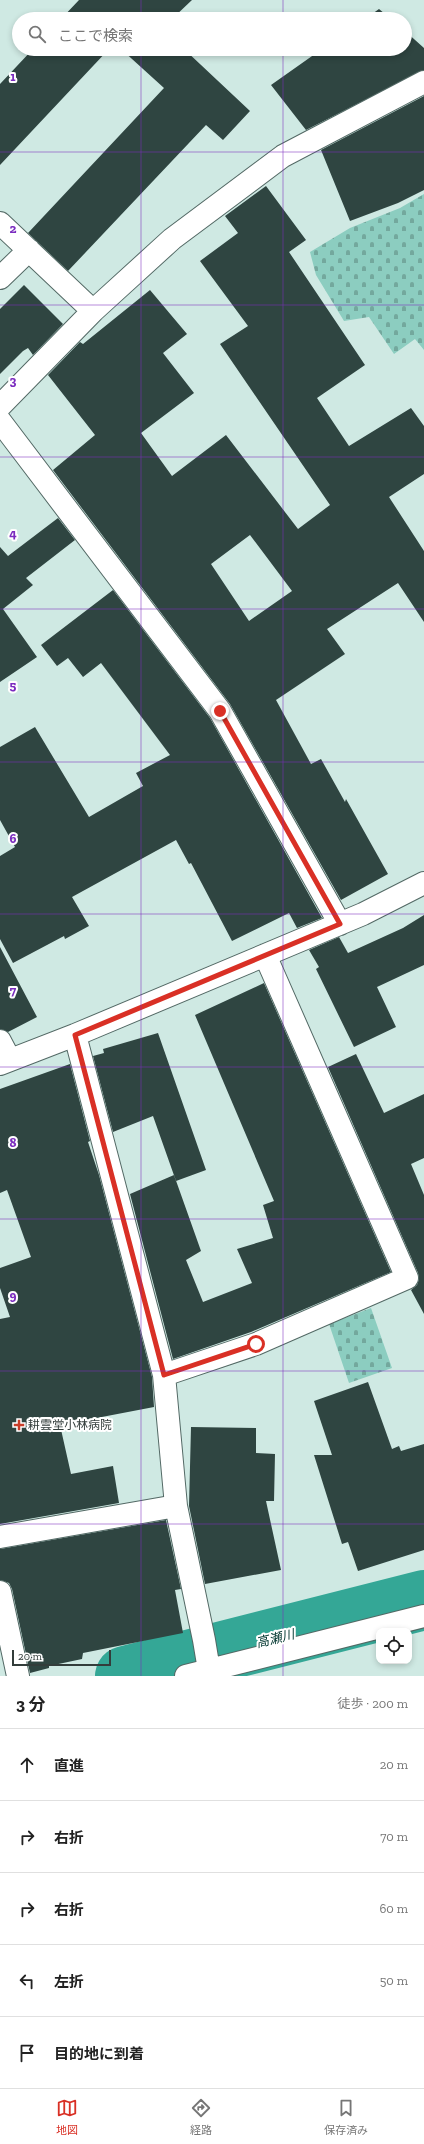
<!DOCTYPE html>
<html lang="ja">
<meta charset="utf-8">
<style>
:root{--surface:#fff;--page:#f6f6f6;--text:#222;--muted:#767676;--line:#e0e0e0;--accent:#d93025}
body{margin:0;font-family:"Zilla Slab","Noto Sans JP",serif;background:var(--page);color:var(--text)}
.controls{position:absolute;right:12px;bottom:12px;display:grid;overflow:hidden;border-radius:8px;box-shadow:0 2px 6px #0003}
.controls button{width:36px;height:36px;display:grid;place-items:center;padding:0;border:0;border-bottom:1px solid var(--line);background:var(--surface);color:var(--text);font:20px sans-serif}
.scale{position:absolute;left:12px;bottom:10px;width:99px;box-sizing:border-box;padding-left:4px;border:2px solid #333d3b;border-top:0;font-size:11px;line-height:14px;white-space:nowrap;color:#333d3b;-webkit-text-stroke:3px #fff;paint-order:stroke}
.stop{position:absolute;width:12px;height:12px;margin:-9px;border:3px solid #d93025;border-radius:50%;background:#fff}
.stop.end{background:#d93025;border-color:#fff;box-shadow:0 1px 4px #0008}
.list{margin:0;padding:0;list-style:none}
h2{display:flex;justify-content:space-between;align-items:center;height:52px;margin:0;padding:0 16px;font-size:17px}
h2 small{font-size:13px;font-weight:400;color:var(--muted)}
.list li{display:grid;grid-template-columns:26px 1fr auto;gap:12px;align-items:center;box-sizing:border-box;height:72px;padding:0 16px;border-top:1px solid var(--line)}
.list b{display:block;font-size:15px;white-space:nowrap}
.list em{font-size:13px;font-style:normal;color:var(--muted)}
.icon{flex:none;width:22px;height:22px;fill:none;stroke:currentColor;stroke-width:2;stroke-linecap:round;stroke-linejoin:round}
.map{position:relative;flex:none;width:424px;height:1676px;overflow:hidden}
.search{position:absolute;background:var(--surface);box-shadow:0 2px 6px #0003;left:12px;right:12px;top:12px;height:44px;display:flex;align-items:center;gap:10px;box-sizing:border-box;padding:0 14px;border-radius:22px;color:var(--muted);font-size:15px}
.sheet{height:412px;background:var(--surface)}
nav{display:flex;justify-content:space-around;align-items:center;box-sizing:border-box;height:56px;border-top:1px solid var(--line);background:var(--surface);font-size:11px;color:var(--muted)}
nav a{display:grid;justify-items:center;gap:2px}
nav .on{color:var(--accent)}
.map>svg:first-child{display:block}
.cemetery{fill:url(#cemetery-stones)}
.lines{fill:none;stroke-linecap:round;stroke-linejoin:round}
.river{stroke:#34a796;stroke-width:60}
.building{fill:#2f4541;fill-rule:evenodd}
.minor-casing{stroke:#536965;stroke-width:24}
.minor{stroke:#fff;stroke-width:22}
.route{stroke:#d93025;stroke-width:5}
.grid{fill:none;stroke:#7b2cbf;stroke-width:1;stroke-opacity:0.55}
.poi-dot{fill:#c93d29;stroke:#fff;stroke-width:1.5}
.labels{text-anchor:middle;stroke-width:4;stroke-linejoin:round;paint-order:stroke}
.poi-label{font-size:12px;fill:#333d3b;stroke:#fff;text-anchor:start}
.water-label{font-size:13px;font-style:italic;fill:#00362f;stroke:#fff}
.grid-label{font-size:13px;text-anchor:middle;font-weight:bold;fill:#7b2cbf;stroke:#fff;stroke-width:4;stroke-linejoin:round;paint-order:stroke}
</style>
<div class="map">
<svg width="424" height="1676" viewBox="0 0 424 1676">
<defs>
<pattern id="cemetery-stones" width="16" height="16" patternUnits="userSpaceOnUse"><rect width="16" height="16" fill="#8ccdc0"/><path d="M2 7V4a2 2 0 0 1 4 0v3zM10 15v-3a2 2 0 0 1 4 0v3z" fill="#73a89d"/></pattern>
</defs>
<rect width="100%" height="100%" fill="#cfe9e3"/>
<path class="cemetery" d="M424,194V350L415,339L394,354L369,317L344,321L316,275L310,252L350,228L400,208Z
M371,1308L392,1368L349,1383L329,1324Z"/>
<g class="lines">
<path class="river" d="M125,1676L424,1600"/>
</g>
<path class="building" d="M79,0H192L172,19H61Z
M379,9L391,19H365Z
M405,31L424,48V70L306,130L271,85L322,49H405Z
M33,49H109L0,165V84Z
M121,49H184L250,111L223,140L206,125L68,271L28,233L164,88Z
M424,96V190L398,203L350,221L321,150Z
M266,186L306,240L289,252L365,365L317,398L349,446L411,408L424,426V474L389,497L424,551V622L398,583L327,629L345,654L276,700L311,764L321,759L345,802L346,799L388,874L341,900L230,704L53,470L95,435L48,375L80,342L83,344L150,290L187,334L163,353L194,393L141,433L172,476L226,435L298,529L330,505L220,344L248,326L200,261L238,233L225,216ZM250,535L292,591L249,621L211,564Z
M24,285L63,324L33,355L28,348L23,351L0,374V309Z
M58,518L75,540L26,578L33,585L3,609L37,657L0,682V547L8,556Z
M113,590L210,718L322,918L297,928L289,913L232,941L191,863L189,864L176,840L72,897L89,926L65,939L64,936L13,963L0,939V856L15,847L0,820V747L35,727L89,817L143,786L136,773L170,755L101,663L83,677L68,658L57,666L41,645Z
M424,915V965L377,987L396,1027L354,1047L316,969L319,967L309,950L339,937L348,953L403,928Z
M0,947L37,1017L8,1032L0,1029Z
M264,983L391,1272L251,1332L173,1359L130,1194L174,1175L201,1251L186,1260L203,1302L252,1283L237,1249L273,1238L263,1205L274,1201L195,1015Z
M158,1033L206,1170L176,1181L153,1116L113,1132L93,1056L104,1053L103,1049Z
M356,1054L384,1113L424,1094V1158L411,1164L424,1195V1314L411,1290L417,1285L419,1279L418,1273L328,1067Z
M70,1064L90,1141L88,1142L99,1175L152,1377L154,1407L60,1425L71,1474L113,1466L119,1503L0,1524V1319L10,1317L0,1288V1268L31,1257L7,1190L0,1193V1089Z
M368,1382L392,1449L399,1446L401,1451L424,1444V1550L358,1571L348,1542L342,1544L314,1455H332L314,1401Z
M191,1427L256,1428V1453L275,1454L274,1501H266L281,1570L205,1584L189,1506Z
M166,1520L181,1589L175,1590L183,1633L83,1653L82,1659L49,1666V1668L30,1673L12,1589L9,1583L0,1580V1549Z"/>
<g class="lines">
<g class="minor-casing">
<path id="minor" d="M0,223L93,311
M0,278L29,250
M0,406L93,311L172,239L283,156L424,82
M0,421L220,711L340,924
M75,1035L164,1375L176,1506L204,1640L209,1670
M0,1041L10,1060
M0,1064L75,1035L363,914L424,883
M164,1375L256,1344L407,1278L265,955
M0,1537L176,1506
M0,1592L18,1676
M186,1676L424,1616"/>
</g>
<use href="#minor" class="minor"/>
</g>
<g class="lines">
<path class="route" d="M220,711L340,924L75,1035L164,1375L256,1344"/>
</g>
<path class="grid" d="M141,0V19M283,0V19M141,49V1676M283,49V1676M0,152H424M0,305H424M0,457H424M0,609H424M0,762H424M0,914H424M0,1067H424M0,1219H424M0,1371H424M0,1524H424"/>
<path class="poi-dot" d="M17 1419h4v4h4v4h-4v4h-4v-4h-4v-4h4z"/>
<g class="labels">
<g class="poi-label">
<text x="28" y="1429">耕雲堂小林病院</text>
</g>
<g class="water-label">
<text transform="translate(275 1638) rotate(-14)" y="5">高瀬川</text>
</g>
</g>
<g class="grid-label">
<text x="13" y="81">1</text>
<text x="13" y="233">2</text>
<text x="13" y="385">3</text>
<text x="13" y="538">4</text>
<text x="13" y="690">5</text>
<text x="13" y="843">6</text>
<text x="13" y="995">7</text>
<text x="13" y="1147">8</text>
<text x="13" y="1300">9</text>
</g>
</svg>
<div class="controls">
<button><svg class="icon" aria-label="locate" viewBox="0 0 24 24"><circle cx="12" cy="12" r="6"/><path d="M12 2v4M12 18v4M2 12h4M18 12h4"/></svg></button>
</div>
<div class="scale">20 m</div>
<div class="stop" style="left:256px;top:1344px"></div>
<div class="stop end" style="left:220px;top:711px"></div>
<div class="search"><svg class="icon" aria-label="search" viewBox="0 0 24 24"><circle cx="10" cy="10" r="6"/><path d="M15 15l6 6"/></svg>ここで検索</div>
</div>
<section class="sheet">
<h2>3 分<small>徒歩 · 200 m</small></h2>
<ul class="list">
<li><svg class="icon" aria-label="ahead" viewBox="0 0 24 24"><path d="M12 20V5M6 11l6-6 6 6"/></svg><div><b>直進</b></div><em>20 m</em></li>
<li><svg class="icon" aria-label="right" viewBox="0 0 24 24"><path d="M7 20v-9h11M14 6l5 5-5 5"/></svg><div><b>右折</b></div><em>70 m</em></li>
<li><svg class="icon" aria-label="right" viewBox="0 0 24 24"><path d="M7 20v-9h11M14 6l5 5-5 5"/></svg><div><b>右折</b></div><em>60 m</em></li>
<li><svg class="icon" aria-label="left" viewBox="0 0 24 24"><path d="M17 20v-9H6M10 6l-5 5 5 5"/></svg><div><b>左折</b></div><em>50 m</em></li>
<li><svg class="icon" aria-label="arrive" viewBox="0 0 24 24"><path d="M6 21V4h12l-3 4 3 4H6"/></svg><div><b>目的地に到着</b></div></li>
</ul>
</section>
<nav>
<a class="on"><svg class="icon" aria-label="map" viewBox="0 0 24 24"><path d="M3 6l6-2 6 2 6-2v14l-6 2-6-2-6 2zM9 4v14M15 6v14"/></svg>地図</a>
<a><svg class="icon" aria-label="directions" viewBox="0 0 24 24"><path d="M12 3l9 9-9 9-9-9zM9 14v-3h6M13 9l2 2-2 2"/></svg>経路</a>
<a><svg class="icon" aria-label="saved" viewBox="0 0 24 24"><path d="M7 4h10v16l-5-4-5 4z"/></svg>保存済み</a>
</nav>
